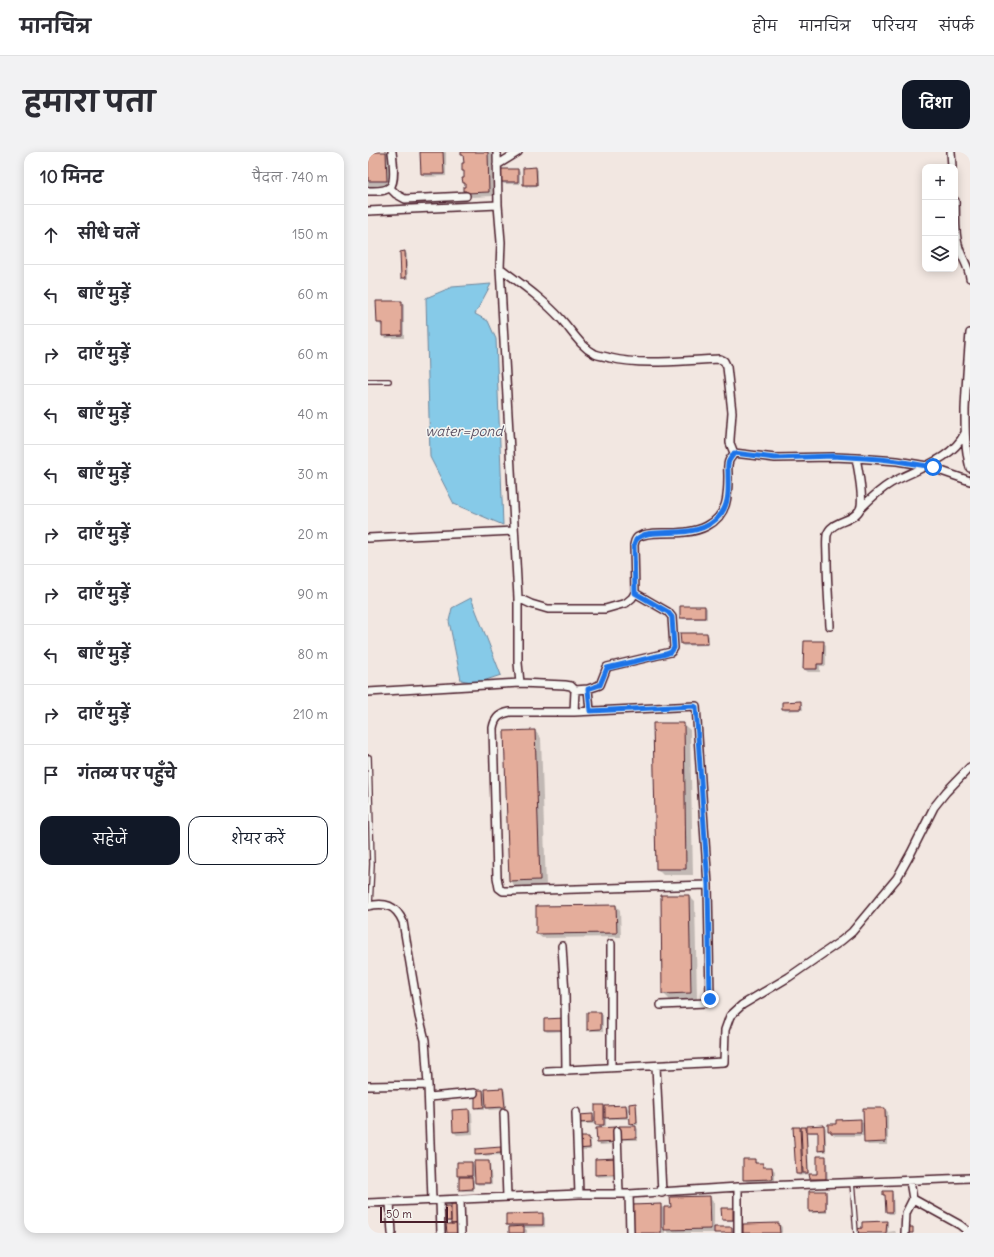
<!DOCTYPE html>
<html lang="hi">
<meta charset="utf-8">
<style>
:root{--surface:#fff;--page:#f2f2f3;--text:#2b2b33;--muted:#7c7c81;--line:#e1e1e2;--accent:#111827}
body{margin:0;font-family:Delius,"Playpen Sans Deva",sans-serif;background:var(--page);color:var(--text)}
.controls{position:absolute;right:12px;top:12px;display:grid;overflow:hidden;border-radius:8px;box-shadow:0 2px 10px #0003}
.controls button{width:36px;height:36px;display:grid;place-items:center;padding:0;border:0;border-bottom:1px solid var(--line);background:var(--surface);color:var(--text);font:20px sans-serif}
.scale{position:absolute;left:12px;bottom:10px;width:68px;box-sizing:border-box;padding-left:4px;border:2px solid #4a1f2b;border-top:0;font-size:11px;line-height:14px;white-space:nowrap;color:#4a1f2b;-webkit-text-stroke:3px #f6f6f2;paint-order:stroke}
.stop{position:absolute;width:12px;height:12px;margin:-9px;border:3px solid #1a73e8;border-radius:50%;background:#fff}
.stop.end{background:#1a73e8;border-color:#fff;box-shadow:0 1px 4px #0008}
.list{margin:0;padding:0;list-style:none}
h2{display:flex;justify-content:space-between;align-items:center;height:52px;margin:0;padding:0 16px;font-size:17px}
h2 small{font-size:13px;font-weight:400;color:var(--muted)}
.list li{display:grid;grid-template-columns:26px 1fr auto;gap:12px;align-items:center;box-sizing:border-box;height:60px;padding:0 16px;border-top:1px solid var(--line)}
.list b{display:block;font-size:15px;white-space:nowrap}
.list em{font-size:13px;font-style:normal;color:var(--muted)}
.actions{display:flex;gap:8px;padding:12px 16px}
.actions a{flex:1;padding:9px 0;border:1px solid var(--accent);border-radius:12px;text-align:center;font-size:14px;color:var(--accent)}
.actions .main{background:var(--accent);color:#fff}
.icon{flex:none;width:22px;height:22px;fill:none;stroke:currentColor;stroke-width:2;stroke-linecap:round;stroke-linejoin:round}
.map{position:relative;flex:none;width:602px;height:1081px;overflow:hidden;border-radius:12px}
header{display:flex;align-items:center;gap:24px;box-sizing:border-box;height:56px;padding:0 20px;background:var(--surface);border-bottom:1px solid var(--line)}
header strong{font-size:19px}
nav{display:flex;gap:22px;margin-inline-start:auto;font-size:14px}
.intro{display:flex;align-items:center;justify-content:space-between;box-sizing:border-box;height:96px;padding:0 24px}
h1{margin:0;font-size:28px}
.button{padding:10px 18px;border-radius:12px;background:var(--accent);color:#fff;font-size:14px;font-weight:700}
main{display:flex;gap:24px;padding:0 24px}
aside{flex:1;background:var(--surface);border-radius:12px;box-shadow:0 2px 10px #0003}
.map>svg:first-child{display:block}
.water{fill:#86cae8;stroke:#6e869c}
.shadow{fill:#0003}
.building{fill:#e4ad9b;stroke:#4a1f2b}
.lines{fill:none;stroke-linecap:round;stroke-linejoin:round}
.service-casing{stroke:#4a1f2b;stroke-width:6}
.minor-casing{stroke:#4a1f2b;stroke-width:10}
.service{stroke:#f6f6f2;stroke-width:3.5}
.minor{stroke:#f6f6f2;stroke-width:7}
.route{stroke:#1a73e8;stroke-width:5}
.labels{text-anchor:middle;stroke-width:3;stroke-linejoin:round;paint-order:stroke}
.water-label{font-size:14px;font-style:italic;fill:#5c5264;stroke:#f6f6f2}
</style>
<header>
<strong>मानचित्र</strong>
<nav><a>होम</a><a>मानचित्र</a><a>परिचय</a><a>संपर्क</a></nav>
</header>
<div class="intro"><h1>हमारा पता</h1><a class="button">दिशा</a></div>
<main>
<aside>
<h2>10 मिनट<small>पैदल · 740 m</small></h2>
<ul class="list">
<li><svg class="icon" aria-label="ahead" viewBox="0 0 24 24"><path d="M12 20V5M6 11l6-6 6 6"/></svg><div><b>सीधे चलें</b></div><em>150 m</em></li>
<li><svg class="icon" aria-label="left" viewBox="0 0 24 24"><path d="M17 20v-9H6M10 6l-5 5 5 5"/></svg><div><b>बाएँ मुड़ें</b></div><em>60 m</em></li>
<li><svg class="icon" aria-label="right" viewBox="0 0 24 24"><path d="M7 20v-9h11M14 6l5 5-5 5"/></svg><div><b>दाएँ मुड़ें</b></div><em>60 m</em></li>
<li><svg class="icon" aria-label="left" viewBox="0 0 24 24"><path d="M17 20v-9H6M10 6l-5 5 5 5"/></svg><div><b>बाएँ मुड़ें</b></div><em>40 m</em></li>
<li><svg class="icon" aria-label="left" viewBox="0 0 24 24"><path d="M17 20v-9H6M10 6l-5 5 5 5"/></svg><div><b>बाएँ मुड़ें</b></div><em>30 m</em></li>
<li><svg class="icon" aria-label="right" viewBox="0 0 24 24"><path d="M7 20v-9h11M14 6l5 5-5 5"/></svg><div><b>दाएँ मुड़ें</b></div><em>20 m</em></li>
<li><svg class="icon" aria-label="right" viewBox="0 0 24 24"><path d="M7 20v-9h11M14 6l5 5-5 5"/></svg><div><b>दाएँ मुड़ें</b></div><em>90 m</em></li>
<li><svg class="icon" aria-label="left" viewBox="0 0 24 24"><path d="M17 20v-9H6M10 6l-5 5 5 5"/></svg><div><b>बाएँ मुड़ें</b></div><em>80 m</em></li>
<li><svg class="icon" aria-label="right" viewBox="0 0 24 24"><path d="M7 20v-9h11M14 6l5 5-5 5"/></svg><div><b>दाएँ मुड़ें</b></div><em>210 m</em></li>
<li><svg class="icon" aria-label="arrive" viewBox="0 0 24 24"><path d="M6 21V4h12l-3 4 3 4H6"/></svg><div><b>गंतव्य पर पहुँचे</b></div></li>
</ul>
<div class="actions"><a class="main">सहेजें</a><a>शेयर करें</a></div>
</aside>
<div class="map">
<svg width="602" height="1081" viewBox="0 0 602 1081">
<rect width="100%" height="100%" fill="#f2e7e1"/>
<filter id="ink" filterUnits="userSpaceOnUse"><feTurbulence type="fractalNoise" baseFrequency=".025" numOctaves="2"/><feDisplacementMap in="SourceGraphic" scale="8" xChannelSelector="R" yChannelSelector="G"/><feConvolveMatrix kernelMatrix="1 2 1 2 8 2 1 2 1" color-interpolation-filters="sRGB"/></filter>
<g filter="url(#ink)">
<path class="water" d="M123,132L107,162L120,169L128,187L135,373L86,352L62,305L58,146L84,135Z
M103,446L133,523L109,531L93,528L81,469L84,456Z"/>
<path class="shadow" d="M0,0H24L25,35L0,36Z
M53,0H78V24L57,25L54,22Z
M94,0H124L125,44L104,45L96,39L99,36L98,34L96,31L97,27V20L95,18L97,12L96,4Z
M168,16L170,18V34L158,35L156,33Z
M150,18L152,20V32H136L134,30Z
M37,100L39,102L40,127H36L34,126Z
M33,150L36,153V186H18L15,183V174H13L10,170Z
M337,455L339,456V467H315L313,465Z
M339,482L341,484V493L315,494L314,492Z
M455,490L458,493V514H452V520H440L436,517Z
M432,550L434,552L435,558L417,559L415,557Z
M315,572L322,578L325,723H295L289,717Z
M167,579L173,586L178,735L149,736L142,729L137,580Z
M321,744L327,750L329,847L302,848L295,841Z
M248,754L252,758L253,785L174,786L169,782Z
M233,861L235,863V879H222L220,877Z
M177,868L199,879L179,880L177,878Z
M135,937L137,939L138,957L121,958L119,956Z
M115,939L117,941V957H110L108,955Z
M267,952L269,954L270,973H266L270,977V988H254L252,986L266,975L263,971L262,959H260V967H240L238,964V974L230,975L228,972H213L211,970L225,963L228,967L235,954L238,957L258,954L262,958Z
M517,957L520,960V993H500L497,990V984H467L461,978L492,968L496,972Z
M101,958L104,961L105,982L89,983L86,980Z
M456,974L458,976V1000H453L451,998V981H442L439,979L441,1022L431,1024L429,1022L426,976H431L434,979L437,976L440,979Z
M229,977L250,992L232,993L230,991Z
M210,986H221L223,988V998H212Z
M133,996L134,998L135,1003L110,1004L108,1002Z
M457,1005L459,1007L460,1028L444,1029L443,1027L450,1023Z
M247,1007L250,1024L230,1025L228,1023Z
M386,1008L389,1011L394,1012L397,1016H404L407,1019V1030H379L376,1027Z
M120,1010L122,1011L124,1032L110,1033L108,1031V1018H106V1025H103L106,1028V1039H94L92,1037V1025L90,1024L104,1011L107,1014Z
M457,1040L459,1042V1061H444L442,1059Z
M523,1040L525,1042L526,1062H521L519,1060L518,1044L516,1042Z
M342,1045L346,1050V1076H363L365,1078V1081H301L297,1077V1081H264L292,1053L297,1058Z
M75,1055H84L93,1081H80L84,1073V1070H77L75,1068Z
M364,1057L366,1059L367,1069H357L355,1067Z
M174,1062L177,1066V1075L156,1076L159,1078V1081H142V1075L139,1073Z
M518,1070L520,1072V1080L527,1079L528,1081H491L495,1077Z
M411,1072L414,1075V1081H376Z"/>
<path class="building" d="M0,0H18L19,29H0Z
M52,0H75L76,22H53Z
M93,0H120L121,40L98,41V39H95V35H97V31H95L94,26H96V19H94V11H96L95,3H93Z
M168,15L169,33H155V16Z
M133,17H150V30H133Z
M37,99L38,126H33L32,100Z
M8,149H34V183L14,184V171H9Z
M312,454H337V466H312Z
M312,481H339L340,492H313Z
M436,489H456L455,512H449V517H435Z
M433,549V557H414V550Z
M285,571H316L318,717H288Z
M167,578L172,728L141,729L136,579Z
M293,743H321L323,841L294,842Z
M248,753L249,781L168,782V754Z
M219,860H233V877L219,878Z
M197,866V878H176V867Z
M135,936L137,955L118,956L117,937Z
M107,938H115L116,955L107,956Z
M268,951L269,971L262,972L261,952Z
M227,953H236V973H227Z
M258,953L259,965L237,966V954Z
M495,956H517L518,990L496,991Z
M101,957L102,979L85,980L84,958Z
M225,962V970L210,971V963Z
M493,967V981H463V979H460V972H468V968Z
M456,973L457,998L450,999V980H439V974Z
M251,974H268V986L251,987Z
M248,975L249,990L229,991L228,976Z
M425,975H432L434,1022H428Z
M433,975H438L440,1021H435Z
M209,985H221L222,996L209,997Z
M133,995V1001L107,1003V997Z
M449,1004H458V1027H442L441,1022H449Z
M248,1006L249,1022L227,1023V1007Z
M375,1007H387V1011H395V1015H404L405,1027L375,1028Z
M106,1009H121L122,1031H107Z
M89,1010H104V1024H89Z
M91,1025H104L105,1037L91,1038Z
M441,1039H458V1059L441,1060Z
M515,1039H524V1060H518L517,1043H515Z
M342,1044L343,1077L296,1078V1055H303L302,1045Z
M91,1051L92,1071L83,1072V1052Z
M293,1052V1081H263V1053Z
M74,1054H82L83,1069H74Z
M353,1056H365V1068H354Z
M175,1061V1073H138V1062Z
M519,1069L518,1081H490L489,1077L494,1076V1070Z
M411,1071L412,1081H375V1072Z
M78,1072H92V1081H79Z
M156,1074V1081H141V1075Z
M346,1075H364V1081H346Z
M540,1075H545V1081H540Z"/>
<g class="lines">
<g class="service-casing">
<path id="service" d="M0,229H21
M1,605L4,712L2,754
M484,1030L488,1081"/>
</g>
<g class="minor-casing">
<path id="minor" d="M129,0L130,53L133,90L132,116L150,446V511L152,531L197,533L203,534L207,538L220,537L232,533L239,515L303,500L306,496L304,465L300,460L267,441
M583,0L584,15
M129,13L150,0
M22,36L28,42L37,47L98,44
M0,39C7,39 17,40 22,35C28,30 25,8 24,0
M587,49C588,65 586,81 591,96C594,106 601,115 602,126
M0,59L130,53
M132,116C153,132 175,147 193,167C204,179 212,194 227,202C231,204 237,204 242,206C277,214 316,208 352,207L356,209L359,215L364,260L362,287V291L366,301C365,304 362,306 361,309C359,313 360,319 360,324C360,344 360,363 339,374C326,381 309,381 294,381C287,381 277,381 270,385C267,387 267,389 266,393L267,441L264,446L258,451L237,457H180L163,452L150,446
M602,181C600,207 598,232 597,258C597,278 597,297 602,316
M366,301L407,306L465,305L488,306C490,316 496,349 492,357C485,371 463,368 459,383C458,390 459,399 459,407C459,429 461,452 462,474
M488,306L529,309L559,314L602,329
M492,357C502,347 511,338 523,331C549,316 583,309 597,281
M0,386L146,379
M220,537L222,559
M0,540L152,531
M206,560L207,538
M0,754C17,750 28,753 35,770L51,864L57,888L60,933
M243,792V915
M194,794L197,842L198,919
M293,853L338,851L342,847L340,733L328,554L206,560H142C132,562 127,565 125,576L129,725L131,736L135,739H143L340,733
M288,914L294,1041
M179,919L356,910L357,878L362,864L374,853L421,825L473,789L484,780L529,726L543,701L566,655L578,640L602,615
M0,934L60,933L64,1048
M61,945L106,941
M208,960L211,1042
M136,961L139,1045
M249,979L251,1042
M370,1035V1081
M261,1042L262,1081
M92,1047L93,1081
M545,1047L592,1073L602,1081
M72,1048L73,1081
M22,1050L24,1081
M0,1051L211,1042H261L370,1035L602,1026
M537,1081L538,1061L545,1047L542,1029"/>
</g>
<use href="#service" class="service"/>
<use href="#minor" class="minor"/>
</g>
</g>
<g class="lines" filter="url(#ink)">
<path class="route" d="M342,847L340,733L328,555L326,554L222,559L220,537L232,533L239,516L298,502L303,500L306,496L304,465L300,460L267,441L266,393L268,388C283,371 329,393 353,362C362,350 360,335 360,321C360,317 359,312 361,309C362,306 365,304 366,301L407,306L465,304L512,307L529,309L565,315"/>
</g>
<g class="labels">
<g class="water-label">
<text x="96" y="284">water=pond</text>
</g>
</g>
</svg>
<div class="controls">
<button>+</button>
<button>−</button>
<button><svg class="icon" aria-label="layers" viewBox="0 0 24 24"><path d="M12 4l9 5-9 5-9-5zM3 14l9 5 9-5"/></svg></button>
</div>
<div class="scale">50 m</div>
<div class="stop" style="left:565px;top:315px"></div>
<div class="stop end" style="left:342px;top:847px"></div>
</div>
</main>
